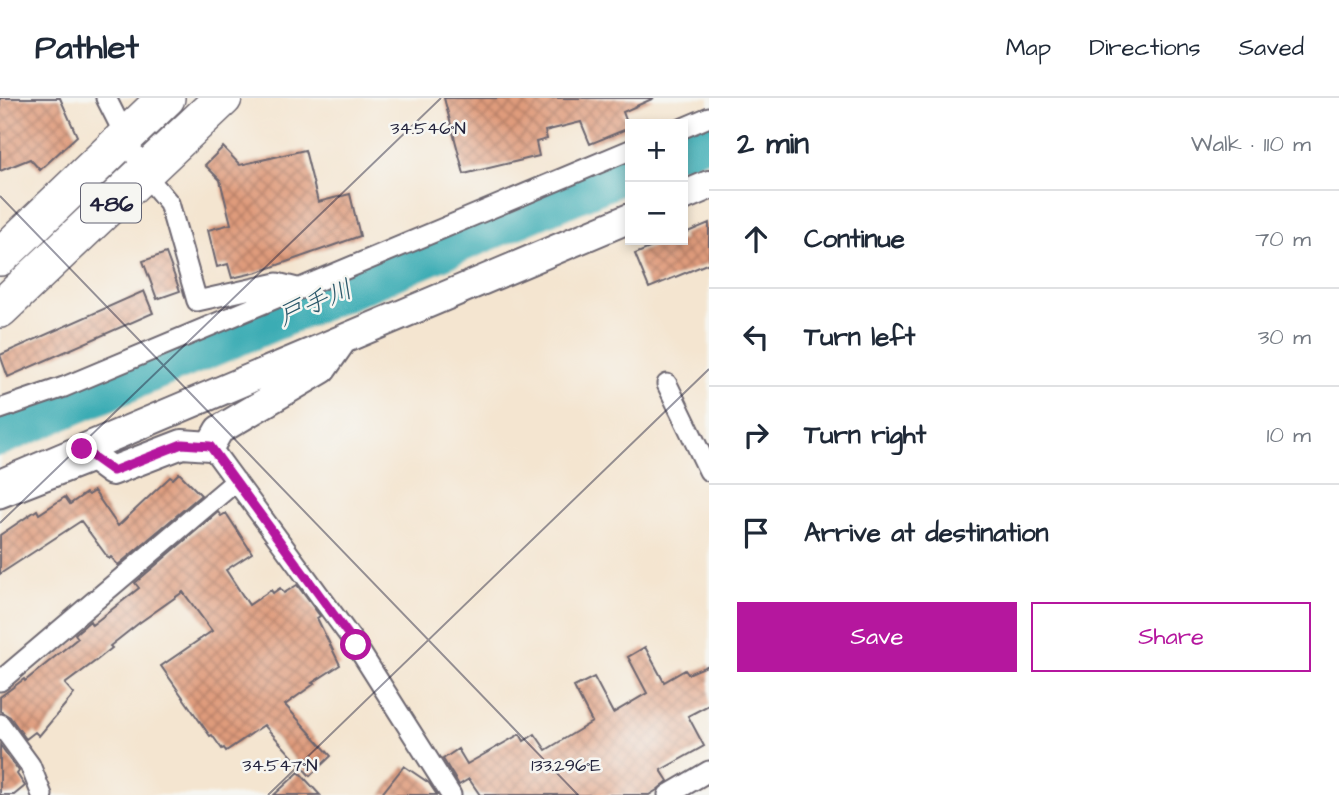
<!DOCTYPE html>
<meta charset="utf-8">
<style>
:root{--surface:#fff;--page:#f2f2f3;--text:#1f2937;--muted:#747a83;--line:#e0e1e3;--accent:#b5179e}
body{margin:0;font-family:"Architects Daughter","Klee One",sans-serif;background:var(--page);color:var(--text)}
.controls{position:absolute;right:21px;top:21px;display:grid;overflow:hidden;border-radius:0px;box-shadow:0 4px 10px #0003}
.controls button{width:63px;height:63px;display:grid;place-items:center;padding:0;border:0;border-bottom:2px solid var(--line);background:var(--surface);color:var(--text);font:35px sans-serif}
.stop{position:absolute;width:21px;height:21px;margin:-16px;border:5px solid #b5179e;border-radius:50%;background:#fff}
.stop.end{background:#b5179e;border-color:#fff;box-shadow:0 2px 7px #0008}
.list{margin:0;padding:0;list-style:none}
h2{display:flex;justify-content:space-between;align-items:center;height:91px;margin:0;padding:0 28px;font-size:30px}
h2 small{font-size:23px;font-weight:400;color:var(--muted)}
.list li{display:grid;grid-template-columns:46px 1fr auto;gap:21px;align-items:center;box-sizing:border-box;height:98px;padding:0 28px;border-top:2px solid var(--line)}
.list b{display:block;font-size:26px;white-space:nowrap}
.list em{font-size:23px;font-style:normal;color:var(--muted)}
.actions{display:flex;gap:14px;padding:21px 28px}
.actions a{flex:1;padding:16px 0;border:2px solid var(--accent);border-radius:0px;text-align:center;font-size:24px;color:var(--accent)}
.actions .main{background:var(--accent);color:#fff}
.icon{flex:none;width:38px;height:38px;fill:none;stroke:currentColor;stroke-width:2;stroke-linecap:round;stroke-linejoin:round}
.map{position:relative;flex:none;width:709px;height:697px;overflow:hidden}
header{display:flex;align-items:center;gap:42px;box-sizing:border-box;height:98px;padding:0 35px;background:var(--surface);border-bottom:2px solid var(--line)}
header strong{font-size:33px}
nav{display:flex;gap:38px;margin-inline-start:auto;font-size:24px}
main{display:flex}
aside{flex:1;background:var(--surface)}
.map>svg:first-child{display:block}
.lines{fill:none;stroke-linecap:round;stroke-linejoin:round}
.river{stroke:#3aacb4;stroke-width:42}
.building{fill:url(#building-cross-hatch)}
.street-casing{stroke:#6c666f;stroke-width:23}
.secondary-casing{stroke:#6c666f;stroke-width:32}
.highway-casing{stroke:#6c666f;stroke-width:40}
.street{stroke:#fff;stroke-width:19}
.secondary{stroke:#fff;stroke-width:28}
.highway{stroke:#fff;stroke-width:37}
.route{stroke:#b5179e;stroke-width:9}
.ticks{fill:none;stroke:#22223b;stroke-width:2;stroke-opacity:0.45}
.labels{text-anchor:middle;stroke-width:5;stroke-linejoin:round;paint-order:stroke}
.shield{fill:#f6f6f2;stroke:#626272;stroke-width:2}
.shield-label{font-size:23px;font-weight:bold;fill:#22223b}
.water-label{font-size:26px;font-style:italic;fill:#2c596b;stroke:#f6f6f2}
.ticks-label{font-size:18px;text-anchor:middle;fill:#22223b;stroke:#f6f6f2;stroke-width:5;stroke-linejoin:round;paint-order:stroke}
</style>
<header>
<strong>Pathlet</strong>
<nav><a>Map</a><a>Directions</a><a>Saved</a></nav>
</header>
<main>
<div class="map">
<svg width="709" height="697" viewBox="0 0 709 697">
<defs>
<pattern id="building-cross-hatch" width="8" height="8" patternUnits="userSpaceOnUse" patternTransform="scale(1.75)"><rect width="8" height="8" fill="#df9b7b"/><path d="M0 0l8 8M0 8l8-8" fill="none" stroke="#b47e66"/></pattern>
</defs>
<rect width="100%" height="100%" fill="#f6f6f2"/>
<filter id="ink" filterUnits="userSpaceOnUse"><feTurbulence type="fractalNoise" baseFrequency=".0143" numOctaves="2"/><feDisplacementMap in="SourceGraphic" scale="14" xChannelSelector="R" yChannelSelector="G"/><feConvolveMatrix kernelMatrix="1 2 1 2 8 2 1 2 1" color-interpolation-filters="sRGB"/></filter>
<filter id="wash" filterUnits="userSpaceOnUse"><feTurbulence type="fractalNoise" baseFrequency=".00686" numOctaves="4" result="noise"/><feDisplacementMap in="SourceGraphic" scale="28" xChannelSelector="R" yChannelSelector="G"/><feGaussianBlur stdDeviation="1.57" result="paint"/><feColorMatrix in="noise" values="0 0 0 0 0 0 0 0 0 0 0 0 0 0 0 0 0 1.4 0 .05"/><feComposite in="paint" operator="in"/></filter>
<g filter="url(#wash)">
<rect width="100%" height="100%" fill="#f4e5d0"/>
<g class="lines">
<path class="river" d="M683,50L709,39
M0,337L630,72"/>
</g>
<g id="blocks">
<path class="building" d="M0,0H60L77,38L40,72L30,61L0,73Z
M444,0H654L623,14L629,30L590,46L581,24L545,33L547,41L536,44L539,58L464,76Z
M223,49L240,67L305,52L318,104L350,96L360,138L258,174L232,180L228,166L217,169L208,132L231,126L220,82L205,67Z
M709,125V165L649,190L635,156L669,142H683V136Z
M166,155L180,193L157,201L143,163Z
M144,193L153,215L8,279L0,257Z
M179,375L201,397L118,467L111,459L109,461L81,423L0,476V437L37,412L39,416L65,399L70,406L86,395L88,397L94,393L118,428L170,379L173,381Z
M218,414L221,418L226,415L252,455L226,472L249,507L271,492L273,495L280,490L284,495L297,487L320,518L317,520L340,567L312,585L314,586L285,607L331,658L310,678L264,627L226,653L224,650L222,651L212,637L210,638L161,568L212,533L183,494L139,525L110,548L112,550L97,562L65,586L74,596L39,638L35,634L26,641L10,619L0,613V599L24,581L25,583L78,540L75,536L90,523L92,527L139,490L135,485Z
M645,549L664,584L685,572L688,576L709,567V607L688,618L704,648L661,672L668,683L657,692L649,697H480L469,681L459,687L443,661L458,651L467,666L520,636L524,643L535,636L546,652L592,624L574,589L594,579L613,615L647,595L628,559Z
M0,647L19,673L17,676L25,688L14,697H0Z
M404,668L429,685L437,697H381Z
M299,674L320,697H274Z"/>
</g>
</g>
<g filter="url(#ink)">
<use href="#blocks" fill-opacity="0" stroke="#6c666f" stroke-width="2"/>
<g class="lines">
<g class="street-casing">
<path id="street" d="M106,0L144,75L169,105L197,203L277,185L301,191
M683,30L709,19
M667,286L709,373
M0,311L64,289L630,52
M210,348L356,547L451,697
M0,400L97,362
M0,583L236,383
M0,626L30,667L42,697
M668,697L709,673"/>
</g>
<g class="secondary-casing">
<path id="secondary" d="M683,98L709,87
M82,351L112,373L182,346L210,348L219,332L322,271L343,241
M0,386L630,120"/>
</g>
<g class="highway-casing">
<path id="highway" d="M0,159L166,0
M0,211L223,0"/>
</g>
<use href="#street" class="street"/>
<use href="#secondary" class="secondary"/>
<use href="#highway" class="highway"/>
</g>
</g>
<g class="lines" filter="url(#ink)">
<path class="route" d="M82,351L113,373L182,346L210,348L356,547"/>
</g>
<path class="ticks" d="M0,98L578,697M0,425L441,0M268,697L709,271"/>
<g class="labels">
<rect class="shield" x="81" y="85.5" width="60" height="39" rx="5"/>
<g class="shield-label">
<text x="111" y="113">486</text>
</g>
<g class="water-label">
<text transform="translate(315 204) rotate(-23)" y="9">戸手川</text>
</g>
</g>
<g class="ticks-label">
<text x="428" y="36">34.546°N</text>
<text x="566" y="673">133.296°E</text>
<text x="280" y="673">34.547°N</text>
</g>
</svg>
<div class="controls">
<button>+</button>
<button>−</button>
</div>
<div class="stop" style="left:356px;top:547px"></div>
<div class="stop end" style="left:82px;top:351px"></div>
</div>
<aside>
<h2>2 min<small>Walk · 110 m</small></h2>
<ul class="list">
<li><svg class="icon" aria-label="ahead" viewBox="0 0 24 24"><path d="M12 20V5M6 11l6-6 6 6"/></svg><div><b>Continue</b></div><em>70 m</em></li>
<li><svg class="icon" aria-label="left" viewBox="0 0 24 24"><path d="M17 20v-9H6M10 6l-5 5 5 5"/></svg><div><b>Turn left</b></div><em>30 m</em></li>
<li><svg class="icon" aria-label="right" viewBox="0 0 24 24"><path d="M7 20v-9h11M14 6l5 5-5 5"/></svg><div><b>Turn right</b></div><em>10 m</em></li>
<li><svg class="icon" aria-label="arrive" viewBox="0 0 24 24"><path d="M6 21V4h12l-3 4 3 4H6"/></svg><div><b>Arrive at destination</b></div></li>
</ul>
<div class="actions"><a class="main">Save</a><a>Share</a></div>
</aside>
</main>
